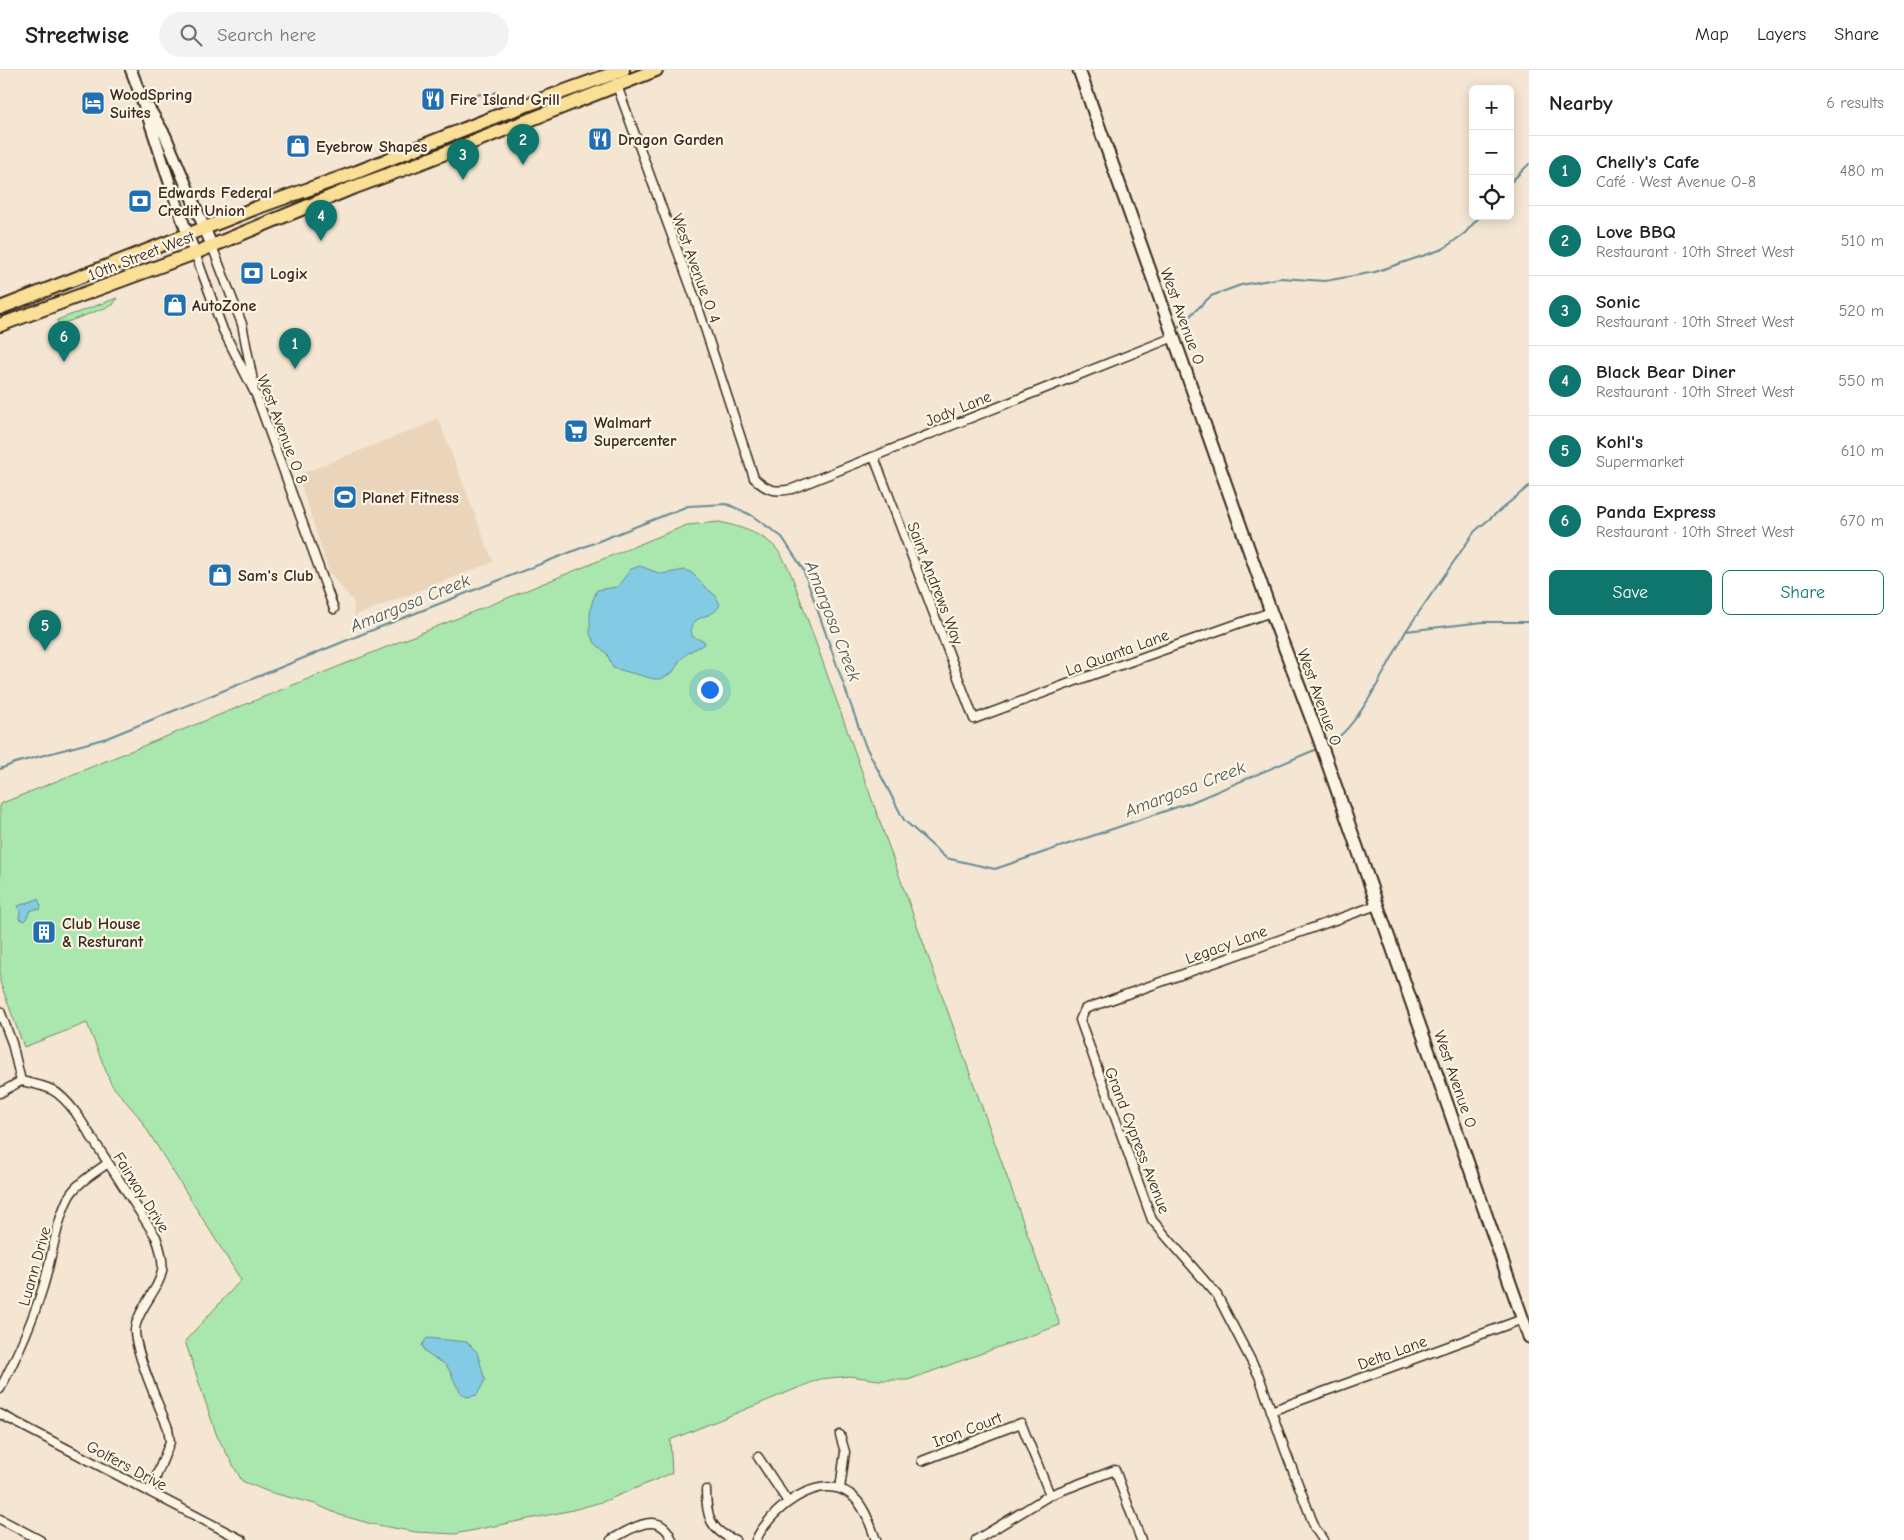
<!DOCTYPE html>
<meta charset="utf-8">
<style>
:root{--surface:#fff;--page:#f2f2f2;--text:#202124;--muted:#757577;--line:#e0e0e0;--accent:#0f766e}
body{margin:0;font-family:"Comic Neue",sans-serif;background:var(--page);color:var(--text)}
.controls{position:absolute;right:15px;top:15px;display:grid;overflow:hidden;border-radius:8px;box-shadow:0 2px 12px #0003}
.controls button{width:45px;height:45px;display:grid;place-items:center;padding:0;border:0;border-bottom:1px solid var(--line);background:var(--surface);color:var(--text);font:25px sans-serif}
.you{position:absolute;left:709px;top:619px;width:18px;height:18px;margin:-12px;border:4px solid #fff;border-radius:50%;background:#1a73e8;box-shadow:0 0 0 8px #1a73e833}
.badge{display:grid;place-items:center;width:32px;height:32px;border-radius:50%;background:var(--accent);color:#fff;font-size:16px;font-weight:700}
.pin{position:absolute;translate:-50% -41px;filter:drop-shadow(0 1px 2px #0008)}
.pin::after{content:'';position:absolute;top:26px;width:18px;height:15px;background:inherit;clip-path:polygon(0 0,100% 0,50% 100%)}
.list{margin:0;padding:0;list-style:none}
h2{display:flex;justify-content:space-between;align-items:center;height:65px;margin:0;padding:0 20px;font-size:21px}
h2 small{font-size:16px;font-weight:400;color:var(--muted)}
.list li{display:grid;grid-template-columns:32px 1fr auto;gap:15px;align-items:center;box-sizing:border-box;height:70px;padding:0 20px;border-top:1px solid var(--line)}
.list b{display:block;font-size:19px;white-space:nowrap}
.list p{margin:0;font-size:16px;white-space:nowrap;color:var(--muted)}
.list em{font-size:16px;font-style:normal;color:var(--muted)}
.actions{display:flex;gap:10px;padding:15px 20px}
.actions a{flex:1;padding:11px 0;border:1px solid var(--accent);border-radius:8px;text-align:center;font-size:18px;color:var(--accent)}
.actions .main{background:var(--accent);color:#fff}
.icon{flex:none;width:28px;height:28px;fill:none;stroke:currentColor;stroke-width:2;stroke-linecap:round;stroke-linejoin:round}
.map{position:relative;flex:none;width:1529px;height:1470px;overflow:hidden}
header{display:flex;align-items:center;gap:30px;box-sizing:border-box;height:70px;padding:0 25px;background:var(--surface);border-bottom:1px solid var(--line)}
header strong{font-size:24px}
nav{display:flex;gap:28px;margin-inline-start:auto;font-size:18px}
.search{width:350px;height:45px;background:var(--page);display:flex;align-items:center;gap:12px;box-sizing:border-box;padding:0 18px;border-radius:28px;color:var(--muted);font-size:19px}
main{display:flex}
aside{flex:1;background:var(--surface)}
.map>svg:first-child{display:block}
.built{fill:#ead5bb}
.green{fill:#aae7ae;stroke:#728866}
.water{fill:#83cbe4;stroke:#668b95}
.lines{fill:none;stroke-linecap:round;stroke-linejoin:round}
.stream{stroke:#668b95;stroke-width:2}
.minor-casing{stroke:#3b2a1e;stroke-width:11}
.tertiary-casing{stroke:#3b2a1e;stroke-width:14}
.secondary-casing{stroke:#3b2a1e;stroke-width:15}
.primary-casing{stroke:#3b2a1e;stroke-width:16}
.minor{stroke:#fcf5e5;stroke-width:8}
.tertiary{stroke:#fcf5e5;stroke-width:10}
.secondary{stroke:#fcf5e5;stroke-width:11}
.primary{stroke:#fadf96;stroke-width:12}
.labels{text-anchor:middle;stroke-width:4.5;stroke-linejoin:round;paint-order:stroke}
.poi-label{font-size:16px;font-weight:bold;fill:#3b2a1e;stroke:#fcf5e5;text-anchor:start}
.street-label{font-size:16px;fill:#3b2a1e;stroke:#fcf5e5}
.water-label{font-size:18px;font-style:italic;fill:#515a59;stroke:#fcf5e5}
</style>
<header>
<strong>Streetwise</strong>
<div class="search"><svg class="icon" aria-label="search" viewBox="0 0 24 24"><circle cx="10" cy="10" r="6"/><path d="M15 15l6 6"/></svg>Search here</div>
<nav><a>Map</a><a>Layers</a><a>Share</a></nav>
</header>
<main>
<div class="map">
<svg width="1529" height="1470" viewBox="0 0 1529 1470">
<rect width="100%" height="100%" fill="#f4e6d2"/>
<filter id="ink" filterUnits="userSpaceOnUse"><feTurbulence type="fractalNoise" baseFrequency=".02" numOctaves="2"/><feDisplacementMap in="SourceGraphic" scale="10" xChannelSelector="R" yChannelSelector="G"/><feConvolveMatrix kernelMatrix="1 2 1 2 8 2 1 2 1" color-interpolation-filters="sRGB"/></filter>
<g filter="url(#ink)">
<path class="built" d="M436,348L440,353L493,492L354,546L353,531L329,502L298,405L425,355Z"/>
<path class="green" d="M117,228L113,235L59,255L57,250Z
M719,452C734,455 761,463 773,475C782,484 788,497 793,509L1060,1255L908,1310H879L849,1306L820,1309L670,1370L672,1403L605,1431L573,1440L455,1464L416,1462L372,1454L340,1445L315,1434L269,1422L242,1411L217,1366L185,1271L241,1210L139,1047L111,1014L87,953L24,977L0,912V734L687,455Z"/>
<path class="water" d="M640,496L661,504L685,500L692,503L704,516L716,526L720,535C715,546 702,545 694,552L691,561L693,567L704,571L705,574L689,582L680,590L673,602L661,609H654L613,598L607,584L595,573L590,564V545L592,532L597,520L617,517L631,499Z
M38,829L41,836L40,840L36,839L30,841L25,851L19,849L20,842L18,836Z
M427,1268L467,1272L477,1282L485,1310L477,1325L467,1327C455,1320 455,1309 448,1298C442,1288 426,1290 422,1275Z"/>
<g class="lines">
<path class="stream" d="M472,27L480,24L490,26L496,22
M1510,113L1529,94
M1177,258L1211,226L1241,215L1281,208L1325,211L1375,202L1443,179L1465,163L1480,146
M1406,561L1475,461L1529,416
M1326,675C1356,664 1390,590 1406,561L1483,552H1529
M0,699L15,693L107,668L365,563L688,436L727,434L751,445L782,467L803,499L865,675L904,750L946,788L995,799L1192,732L1317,679"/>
<g class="minor-casing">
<path id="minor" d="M616,13L697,234L754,408C766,420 775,423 792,419L1174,267
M212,176L242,254L254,316
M195,183L223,260L256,325L334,539
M874,387L974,649L1078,610L1271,542
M0,941L12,973L21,1011
M21,1011C50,1017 57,1018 76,1043L156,1167C168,1200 163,1206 145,1235C141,1242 136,1250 135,1259C134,1280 159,1336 168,1358L170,1372L150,1422
M0,1023L21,1011
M0,1319C17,1286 32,1253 43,1217C51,1193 58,1141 72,1122C81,1110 96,1102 108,1093
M1271,1341L1523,1249
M0,1344L242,1470
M758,1387L788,1432
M922,1391L1021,1353L1050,1425
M840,1419L845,1382L840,1365
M706,1420C706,1445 710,1461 735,1470
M0,1449L40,1470
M611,1470C630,1459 660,1438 672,1470
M756,1470C769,1441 817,1401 850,1424C864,1434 870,1454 876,1470
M976,1470L1050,1425L1115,1400L1141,1470
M1323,1470L1315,1458L1285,1380L1259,1306L1217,1225L1152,1150L1080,950L1085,939L1377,835"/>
</g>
<g class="tertiary-casing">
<path id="tertiary" d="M131,0C155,60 170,123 195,183
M149,38L165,65L212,176"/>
</g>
<g class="secondary-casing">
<path id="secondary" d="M1079,0L1271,542L1318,666L1529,1267"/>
</g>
<g class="primary-casing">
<path id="primary" d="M0,238L261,136L357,102L507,42L623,0
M0,255L195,183L347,120L420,93L656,0"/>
</g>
<use href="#minor" class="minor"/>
<use href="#tertiary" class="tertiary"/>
<use href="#secondary" class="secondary"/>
<use href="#primary" class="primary"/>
</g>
</g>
<defs>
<g id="restaurant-square" transform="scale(1.25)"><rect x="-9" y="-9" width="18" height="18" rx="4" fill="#1f6fb2" stroke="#fcf5e5"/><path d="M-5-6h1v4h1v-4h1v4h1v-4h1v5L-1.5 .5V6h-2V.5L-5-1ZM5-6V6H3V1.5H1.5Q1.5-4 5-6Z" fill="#fff"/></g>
<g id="hotel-square" transform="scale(1.25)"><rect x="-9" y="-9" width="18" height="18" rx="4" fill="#1f6fb2" stroke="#fcf5e5"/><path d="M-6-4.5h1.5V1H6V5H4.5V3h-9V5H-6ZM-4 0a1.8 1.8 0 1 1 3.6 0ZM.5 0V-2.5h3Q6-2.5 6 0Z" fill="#fff"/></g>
<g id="shop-square" transform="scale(1.25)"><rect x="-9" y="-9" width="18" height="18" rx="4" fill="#1f6fb2" stroke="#fcf5e5"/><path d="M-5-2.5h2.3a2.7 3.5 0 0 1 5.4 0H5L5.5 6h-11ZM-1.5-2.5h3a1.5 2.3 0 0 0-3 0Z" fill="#fff"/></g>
<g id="bank-square" transform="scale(1.25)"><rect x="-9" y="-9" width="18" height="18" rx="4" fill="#1f6fb2" stroke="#fcf5e5"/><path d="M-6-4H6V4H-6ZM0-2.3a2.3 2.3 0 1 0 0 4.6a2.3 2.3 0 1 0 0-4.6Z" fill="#fff"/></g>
<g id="supermarket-square" transform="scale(1.25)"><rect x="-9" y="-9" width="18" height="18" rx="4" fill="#1f6fb2" stroke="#fcf5e5"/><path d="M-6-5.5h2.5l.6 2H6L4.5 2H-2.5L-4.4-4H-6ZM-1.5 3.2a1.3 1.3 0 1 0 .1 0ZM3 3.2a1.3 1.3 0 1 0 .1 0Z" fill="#fff"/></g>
<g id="stadium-square" transform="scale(1.25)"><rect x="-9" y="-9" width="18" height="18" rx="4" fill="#1f6fb2" stroke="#fcf5e5"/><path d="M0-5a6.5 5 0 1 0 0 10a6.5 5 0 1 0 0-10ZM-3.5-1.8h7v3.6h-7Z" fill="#fff"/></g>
<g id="building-square" transform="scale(1.25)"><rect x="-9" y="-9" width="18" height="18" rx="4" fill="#1f6fb2" stroke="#fcf5e5"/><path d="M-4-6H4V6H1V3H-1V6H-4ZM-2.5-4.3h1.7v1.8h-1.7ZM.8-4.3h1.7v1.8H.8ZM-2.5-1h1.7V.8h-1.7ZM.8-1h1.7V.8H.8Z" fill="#fff"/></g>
</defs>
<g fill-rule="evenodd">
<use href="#restaurant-square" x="433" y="29"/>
<use href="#hotel-square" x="93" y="33"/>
<use href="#restaurant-square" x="600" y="69"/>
<use href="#shop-square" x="298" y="76"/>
<use href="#bank-square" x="140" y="131"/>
<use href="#bank-square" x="252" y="203"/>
<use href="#shop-square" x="175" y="235"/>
<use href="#supermarket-square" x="576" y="361"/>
<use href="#stadium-square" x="345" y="427"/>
<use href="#shop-square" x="220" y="505"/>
<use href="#building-square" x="44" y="862"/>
</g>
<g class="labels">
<g class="poi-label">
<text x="110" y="30">WoodSpring<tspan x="110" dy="18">Suites</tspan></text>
<text x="450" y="35">Fire Island Grill</text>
<text x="618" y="75">Dragon Garden</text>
<text x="316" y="82">Eyebrow Shapes</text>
<text x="158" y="128">Edwards Federal<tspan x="158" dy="18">Credit Union</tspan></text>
<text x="270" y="209">Logix</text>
<text x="192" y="241">AutoZone</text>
<text x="594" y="358">Walmart<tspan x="594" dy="18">Supercenter</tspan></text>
<text x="362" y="433">Planet Fitness</text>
<text x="238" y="511">Sam's Club</text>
<text x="62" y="859">Club House<tspan x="62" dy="18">&amp; Resturant</tspan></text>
</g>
<g class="street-label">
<text transform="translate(141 185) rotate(-21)" y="6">10th Street West</text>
<text transform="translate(697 198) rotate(70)" y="6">West Avenue O 4</text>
<text transform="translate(1183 246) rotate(70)" y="6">West Avenue O</text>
<text transform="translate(958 338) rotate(-22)" y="6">Jody Lane</text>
<text transform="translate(283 359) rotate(69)" y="6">West Avenue O 8</text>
<text transform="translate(936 513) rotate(69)" y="6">Saint Andrews Way</text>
<text transform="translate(1117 582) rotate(-20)" y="6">La Quanta Lane</text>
<text transform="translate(1320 627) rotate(70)" y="6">West Avenue O</text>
<text transform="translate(1226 874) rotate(-20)" y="6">Legacy Lane</text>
<text transform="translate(1456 1009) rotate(71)" y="6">West Avenue O</text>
<text transform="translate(1138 1070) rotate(69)" y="6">Grand Cypress Avenue</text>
<text transform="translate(142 1122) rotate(58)" y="6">Fairway Drive</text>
<text transform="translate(34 1196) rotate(-74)" y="6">Luann Drive</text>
<text transform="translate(1392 1282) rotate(-20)" y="6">Delta Lane</text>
<text transform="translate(967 1359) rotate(-21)" y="6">Iron Court</text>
<text transform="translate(127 1395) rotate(28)" y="6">Golfers Drive</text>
</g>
<g class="water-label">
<text transform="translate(410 533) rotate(-22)" y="6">Amargosa Creek</text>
<text transform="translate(833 551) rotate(69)" y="6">Amargosa Creek</text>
<text transform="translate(1185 719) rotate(-21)" y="6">Amargosa Creek</text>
</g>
</g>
</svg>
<div class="controls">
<button>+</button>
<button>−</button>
<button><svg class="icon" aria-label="locate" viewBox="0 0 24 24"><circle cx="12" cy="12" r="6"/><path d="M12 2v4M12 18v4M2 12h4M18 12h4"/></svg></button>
</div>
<div class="you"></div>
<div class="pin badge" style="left:295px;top:299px">1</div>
<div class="pin badge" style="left:523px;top:95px">2</div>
<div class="pin badge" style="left:463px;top:110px">3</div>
<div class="pin badge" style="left:321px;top:171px">4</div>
<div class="pin badge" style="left:45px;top:581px">5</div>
<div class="pin badge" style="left:64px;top:292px">6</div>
</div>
<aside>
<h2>Nearby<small>6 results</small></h2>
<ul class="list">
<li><span class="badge">1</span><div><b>Chelly's Cafe</b><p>Café · West Avenue O-8</p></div><em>480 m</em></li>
<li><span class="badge">2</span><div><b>Love BBQ</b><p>Restaurant · 10th Street West</p></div><em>510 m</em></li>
<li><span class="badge">3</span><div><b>Sonic</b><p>Restaurant · 10th Street West</p></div><em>520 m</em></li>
<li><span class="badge">4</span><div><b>Black Bear Diner</b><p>Restaurant · 10th Street West</p></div><em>550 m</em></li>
<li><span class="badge">5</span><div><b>Kohl's</b><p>Supermarket</p></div><em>610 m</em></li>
<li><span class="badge">6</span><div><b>Panda Express</b><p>Restaurant · 10th Street West</p></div><em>670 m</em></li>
</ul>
<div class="actions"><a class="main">Save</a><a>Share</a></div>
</aside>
</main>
